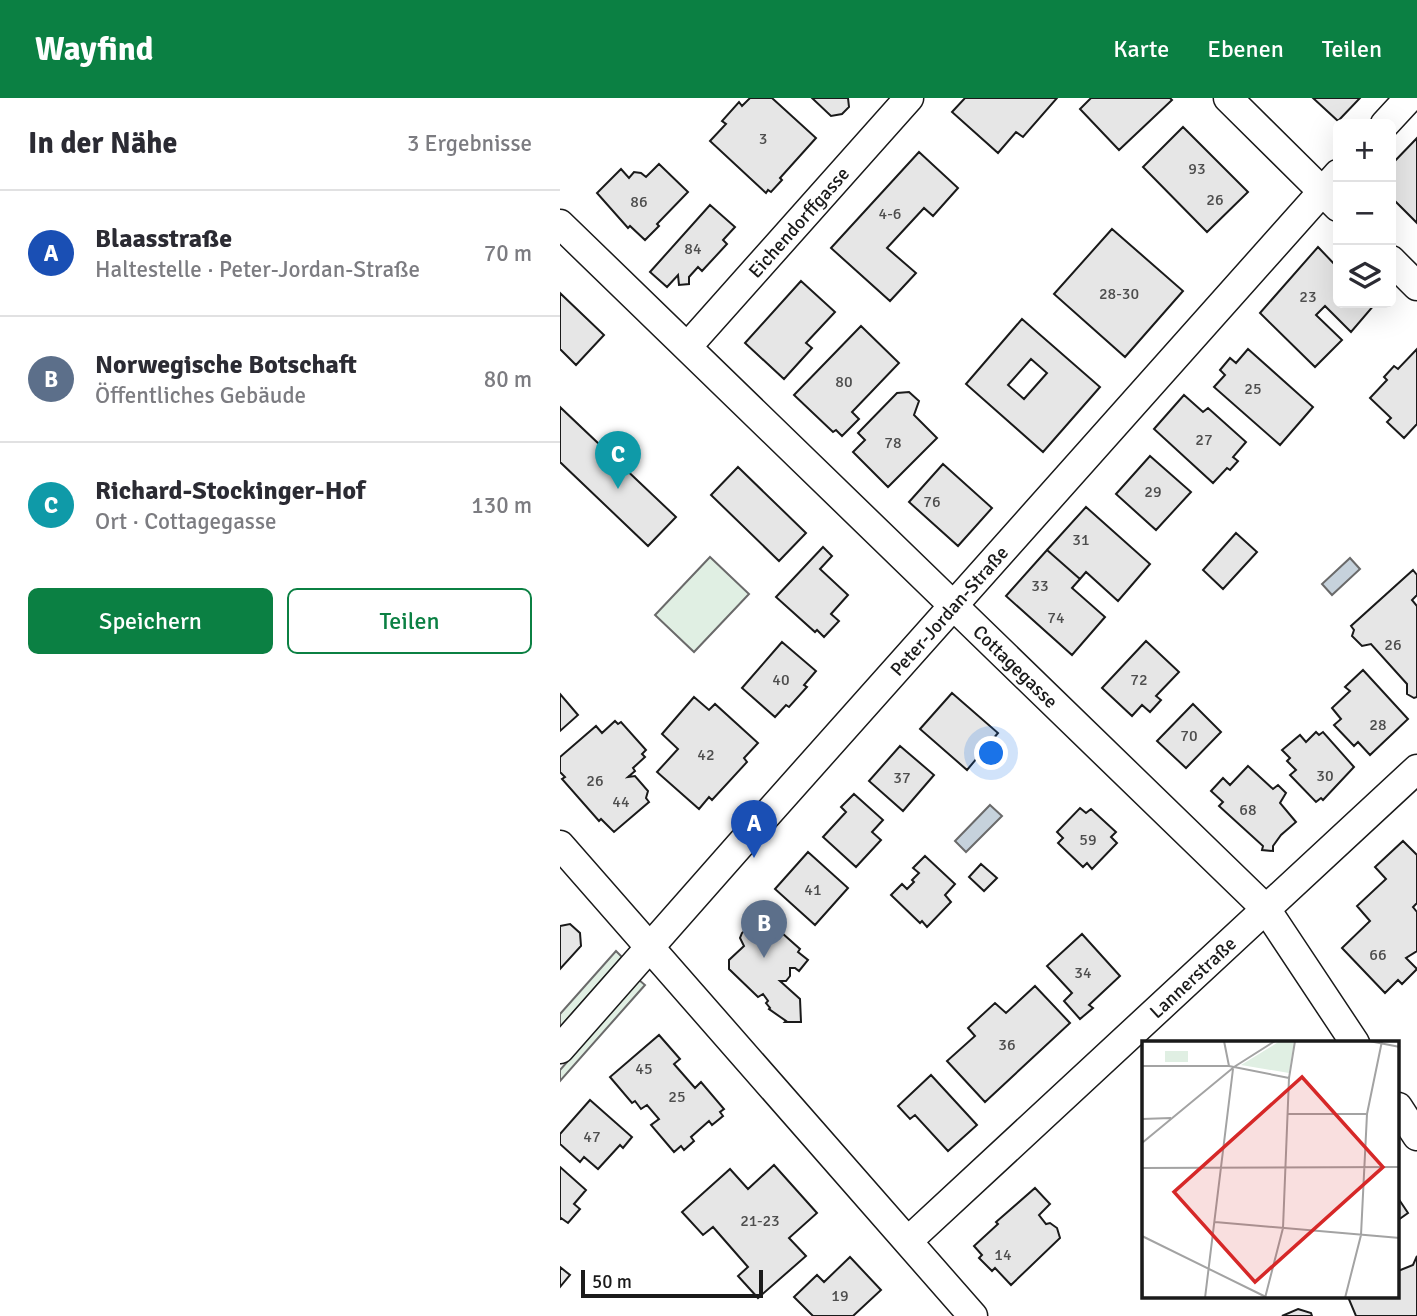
<!DOCTYPE html>
<html lang="de">
<meta charset="utf-8">
<style>
:root{--surface:#fff;--page:#f7f7f7;--text:#2b2b33;--muted:#7c7c81;--line:#e1e1e2;--accent:#0b8043}
body{margin:0;font-family:Signika,sans-serif;background:var(--page);color:var(--text)}
.controls{position:absolute;right:21px;top:21px;display:grid;overflow:hidden;border-radius:10px;box-shadow:0 7px 28px #0002}
.controls button{width:63px;height:63px;display:grid;place-items:center;padding:0;border:0;border-bottom:2px solid var(--line);background:var(--surface);color:var(--text);font:35px sans-serif}
.scale{position:absolute;left:21px;bottom:18px;width:182px;box-sizing:border-box;padding-left:7px;border:4px solid #1a1a1a;border-top:0;font-size:19px;line-height:24px;white-space:nowrap;color:#1a1a1a;-webkit-text-stroke:5px #fff;paint-order:stroke}
.you{position:absolute;left:432px;top:656px;width:24px;height:24px;margin:-18px;border:5px solid #fff;border-radius:50%;background:#1a73e8;box-shadow:0 0 0 10px #1a73e833}
.badge{display:grid;place-items:center;width:46px;height:46px;border-radius:50%;background:var(--accent);color:#fff;font-size:23px;font-weight:700}
.pin{position:absolute;translate:-50% -58px;filter:drop-shadow(0 2px 4px #0008)}
.pin::after{content:'';position:absolute;top:37px;width:24px;height:21px;background:inherit;clip-path:polygon(0 0,100% 0,50% 100%)}
.list{margin:0;padding:0;list-style:none}
h2{display:flex;justify-content:space-between;align-items:center;height:91px;margin:0;padding:0 28px;font-size:30px}
h2 small{font-size:23px;font-weight:400;color:var(--muted)}
.list li{display:grid;grid-template-columns:46px 1fr auto;gap:21px;align-items:center;box-sizing:border-box;height:126px;padding:0 28px;border-top:2px solid var(--line)}
.list b{display:block;font-size:26px;white-space:nowrap}
.list p{margin:0;font-size:23px;white-space:nowrap;color:var(--muted)}
.list em{font-size:23px;font-style:normal;color:var(--muted)}
.actions{display:flex;gap:14px;padding:21px 28px}
.actions a{flex:1;padding:16px 0;border:2px solid var(--accent);border-radius:10px;text-align:center;font-size:24px;color:var(--accent)}
.actions .main{background:var(--accent);color:#fff}
.icon{flex:none;width:38px;height:38px;fill:none;stroke:currentColor;stroke-width:2;stroke-linecap:round;stroke-linejoin:round}
.map{position:relative;flex:none;width:857px;height:1218px;overflow:hidden}
header{display:flex;align-items:center;gap:42px;box-sizing:border-box;height:98px;padding:0 35px;background:var(--accent);color:#fff}
header strong{font-size:33px}
nav{display:flex;gap:38px;margin-inline-start:auto;font-size:24px}
main{display:flex}
aside{flex:1;background:var(--surface)}
.map>svg:first-child{display:block}
.green{fill:#e0efe3;stroke:#6a6a6a;stroke-width:2}
.water{fill:#c6d2dc;stroke:#6a6a6a;stroke-width:2}
.building{fill:#e6e6e6;stroke:#1a1a1a;stroke-width:2;fill-rule:evenodd}
.lines{fill:none;stroke-linecap:round;stroke-linejoin:round}
.minor-casing{stroke:#1a1a1a;stroke-width:31}
.minor{stroke:#fff;stroke-width:28}
.labels{text-anchor:middle;stroke-width:5;stroke-linejoin:round;paint-order:stroke}
.number-label{font-size:16px;fill:#4d4d4d}
.street-label{font-size:19px;fill:#1a1a1a;stroke:#fff}
.inset-road{fill:none;stroke:#a3a3a3;stroke-width:2}
.view{fill:#d62828;fill-opacity:0.15;stroke:#d62828;stroke-width:3.5}
.inset-edge{fill:none;stroke:#1a1a1a;stroke-width:3.5}
</style>
<header>
<strong>Wayfind</strong>
<nav><a>Karte</a><a>Ebenen</a><a>Teilen</a></nav>
</header>
<main>
<aside>
<h2>In der Nähe<small>3 Ergebnisse</small></h2>
<ul class="list">
<li><span class="badge" style="background:#1a4fb4">A</span><div><b>Blaasstraße</b><p>Haltestelle · Peter-Jordan-Straße</p></div><em>70 m</em></li>
<li><span class="badge" style="background:#5c6f8a">B</span><div><b>Norwegische Botschaft</b><p>Öffentliches Gebäude</p></div><em>80 m</em></li>
<li><span class="badge" style="background:#0f9aa8">C</span><div><b>Richard-Stockinger-Hof</b><p>Ort · Cottagegasse</p></div><em>130 m</em></li>
</ul>
<div class="actions"><a class="main">Speichern</a><a>Teilen</a></div>
</aside>
<div class="map">
<svg width="857" height="1218" viewBox="0 0 857 1218">
<rect width="100%" height="100%" fill="#fff"/>
<path class="green" d="M150,459L189,496L134,554L95,517Z
M56,853L62,859L0,929V916Z
M79,882L85,887L0,983V972Z"/>
<path class="water" d="M790,460L800,471L772,497L762,486Z
M430,707L442,718L406,754L395,743Z"/>
<path class="building" d="M190,0H212L256,40L220,80L222,82L211,94L208,92L206,95L150,43L166,26L162,23L179,4L182,8Z
M252,0H288L289,9L282,16L271,18Z
M405,0H497L463,39L456,34L438,55L392,14Z
M531,0H610L612,2L559,52L520,11Z
M753,0H800L778,23Z
M623,29L688,94L647,134L583,69Z
M857,40V125L831,99V67Z
M359,54L398,90L373,118L364,110L327,150L356,175L330,203L271,150Z
M99,66L128,94L97,126L99,128L85,142L70,128L68,130L37,95L61,71L69,80L74,74L81,75L86,79Z
M150,107L175,129L163,142L167,146L142,173L138,169L129,179V186L119,187L118,177L107,189L90,174Z
M552,131L623,193L565,259L494,196Z
M758,149L778,170V205L815,206L791,234L765,208L756,217L782,242L755,269L700,215Z
M241,183L275,214L246,245L252,250L224,281L185,245Z
M0,195L44,237L16,267L0,251Z
M462,221L540,289L483,354L406,286ZM471,261L487,275L464,301L448,287Z
M301,228L339,265L292,314L299,321L282,338L276,332L273,334L234,297Z
M688,251L753,309L720,347L654,289L665,277L660,272L670,260L676,265Z
M857,251V326L844,340L827,324L831,320L810,300L827,282L824,279L834,268L838,271Z
M349,294L359,303L354,317L377,340L328,389L293,354L305,342L298,335L337,295Z
M624,297L643,314L648,310L686,344L673,359L678,363L670,372L667,370L653,385L594,331Z
M0,309L116,419L88,448L0,364Z
M590,358L631,394L596,432L556,396Z
M383,366L432,410L398,448L349,404Z
M178,369L246,435L219,463L151,397Z
M526,409L590,466L558,503L526,474L520,481L487,452Z
M676,435L697,454L663,491L643,472Z
M263,449L272,458L260,471L288,497L271,516L279,523L264,539L257,532L255,534L216,499Z
M487,452L520,481L512,490L545,519L512,557L446,498Z
M853,472L857,477V497L852,502L857,508V599L854,600L847,596V586L811,546L802,548L792,538L794,532L791,528Z
M586,543L619,574L596,598L601,602L590,614L582,607L572,618L542,590Z
M222,544L256,573L244,587L247,589L229,609L226,607L215,619L182,590Z
M803,572L848,621L810,657L798,644L794,648L774,627L781,621L772,610L790,593L785,589Z
M392,595L438,635L407,672L360,631Z
M0,596L18,617L0,633Z
M134,599L149,612L155,606L198,645L184,660L187,664L152,702L149,699L139,711L97,674L118,651L102,636Z
M633,606L661,634L626,670L597,643Z
M55,623L58,626L61,624L86,652L82,656L85,659L73,670L75,673L68,679L75,678L88,693L86,700L89,704L54,734L41,721L39,723L2,681L5,679L0,674V659L36,628L42,635Z
M756,634L759,637L763,634L794,669L763,702L761,700L756,704L730,677L736,672L727,663L730,660L722,652L740,637L746,644Z
M340,648L374,677L343,713L309,683Z
M688,668L713,691L718,687L726,695L720,705L736,724L721,737L713,748V753L702,752L703,748L659,708L663,704L651,693L663,680L670,687Z
M294,696L323,722L312,734L321,742L296,769L263,739L286,714L281,709Z
M520,710L526,715L531,711L556,734L551,739L557,745L532,771L527,765L523,769L498,745L503,740L497,734Z
M843,743L857,757V805L853,809L857,814V853L846,860L857,871L842,886L838,882L825,895L782,850L810,823L797,808L826,781L815,769Z
M248,754L288,790L255,827L215,791Z
M365,758L395,786L385,797L391,804L367,829L362,823L360,825L331,797L342,786L347,791L354,784L352,782L359,775L353,770Z
M421,766L437,780L424,793L409,779Z
M204,824L219,837L222,835L240,851L238,854L248,862L239,873L235,870H230V878L226,883H220L240,901L241,924H225L226,923L209,911L210,910L206,905L208,903L203,896L198,899L169,871V862L184,848L180,840L182,835L190,828L198,832Z
M10,826L20,835L21,848L0,871V828Z
M522,836L560,878L529,907L533,910L520,921L504,903L512,895L487,868Z
M475,888L510,925L425,1004L387,963L415,938L408,930L435,905L446,915Z
M99,937L120,961L114,966L135,990L141,984L164,1011L160,1014L163,1018L152,1027L149,1023L131,1039L134,1043L124,1052L121,1048L114,1054L91,1027L99,1021L87,1007L81,1011L75,1003L72,1005L50,979Z
M371,977L417,1027L388,1053L355,1017L350,1021L338,1008Z
M30,1002L72,1039L63,1050L60,1047L38,1071L24,1059L20,1064L0,1046V1036Z
M214,1067L257,1115L229,1140L246,1158L198,1200L178,1178L188,1169L153,1129L143,1137L122,1114L170,1071L188,1091Z
M0,1069L26,1092L14,1106L20,1111L8,1125L1,1120L0,1121Z
M475,1090L490,1106L479,1117L486,1126L490,1125L497,1130L500,1140L451,1187L435,1170L432,1173L419,1160L422,1157L414,1148L438,1126L436,1124Z
M838,1100L848,1115L838,1122Z
M857,1158V1218H796L788,1199H838V1173L853,1167Z
M290,1159L321,1192L293,1218H253L234,1199L257,1177L264,1184Z
M0,1169L10,1177L0,1189Z
M738,1211L751,1215L752,1218H722Z"/>
<g class="lines">
<g class="minor-casing">
<g id="minor">
<path d="M668,0L778,109"/>
<path d="M825,26L849,0"/>
<path id="s1" d="M0,126L706,811L795,945"/>
<path d="M831,162L857,188"/>
<path id="s2" d="M128,248L349,0"/>
<path d="M0,747L413,1218"/>
<path id="s3" d="M0,951L179,748L778,76"/>
<path d="M838,1009L857,1038"/>
<path id="s4" d="M348,1143L857,671"/>
</g>
</g>
<use href="#minor" class="minor"/>
</g>
<g class="labels">
<g class="number-label">
<text x="203" y="46">3</text>
<text x="637" y="76">93</text>
<text x="655" y="107">26</text>
<text x="79" y="109">86</text>
<text x="330" y="121">4-6</text>
<text x="133" y="156">84</text>
<text x="559" y="201">28-30</text>
<text x="748" y="204">23</text>
<text x="284" y="289">80</text>
<text x="693" y="296">25</text>
<text x="644" y="347">27</text>
<text x="333" y="350">78</text>
<text x="593" y="399">29</text>
<text x="372" y="409">76</text>
<text x="521" y="447">31</text>
<text x="480" y="493">33</text>
<text x="496" y="525">74</text>
<text x="833" y="552">26</text>
<text x="221" y="587">40</text>
<text x="579" y="587">72</text>
<text x="818" y="632">28</text>
<text x="629" y="643">70</text>
<text x="146" y="662">42</text>
<text x="765" y="683">30</text>
<text x="342" y="685">37</text>
<text x="35" y="688">26</text>
<text x="61" y="709">44</text>
<text x="688" y="717">68</text>
<text x="528" y="747">59</text>
<text x="253" y="797">41</text>
<text x="818" y="862">66</text>
<text x="523" y="880">34</text>
<text x="447" y="952">36</text>
<text x="84" y="976">45</text>
<text x="117" y="1004">25</text>
<text x="32" y="1044">47</text>
<text x="200" y="1128">21-23</text>
<text x="443" y="1162">14</text>
<text x="280" y="1203">19</text>
</g>
<g class="street-label">
<text dy="7" stroke="none"><textPath href="#s2" startOffset="166">Eichendorffgasse</textPath></text>
<text dy="7" stroke="none"><textPath href="#s3" startOffset="586">Peter-Jordan-Straße</textPath></text>
<text dy="7" stroke="none"><textPath href="#s1" startOffset="635">Cottagegasse</textPath></text>
<text dy="7" stroke="none"><textPath href="#s4" startOffset="388">Lannerstraße</textPath></text>
</g>
</g>
<g transform="translate(582 943)">
<rect width="257" height="257" fill="#fff"/>
<path d="M138,0H152L147,32L99,24ZM23,10H46V21H23Z" fill="#e0efe3"/>
<path class="inset-road" d="M82,0L87,25M227,0L258,6M0,25H87L147,37M146,73H224M0,78L29,77M0,102L92,26L133,0M0,127L258,126M73,181L258,197M0,195L124,256M0,203L1,257M63,257L91,28M123,257L141,187L147,37L153,0M203,257L219,194L225,73L240,0"/>
<path class="view" d="M160,36L241,126L113,241L32,151Z"/>
<rect width="257" height="257" class="inset-edge"/>
</g>
</svg>
<div class="controls">
<button>+</button>
<button>−</button>
<button><svg class="icon" aria-label="layers" viewBox="0 0 24 24"><path d="M12 4l9 5-9 5-9-5zM3 14l9 5 9-5"/></svg></button>
</div>
<div class="scale">50 m</div>
<div class="you"></div>
<div class="pin badge" style="left:194px;top:760px;background:#1a4fb4">A</div>
<div class="pin badge" style="left:204px;top:860px;background:#5c6f8a">B</div>
<div class="pin badge" style="left:58px;top:391px;background:#0f9aa8">C</div>
</div>
</main>
